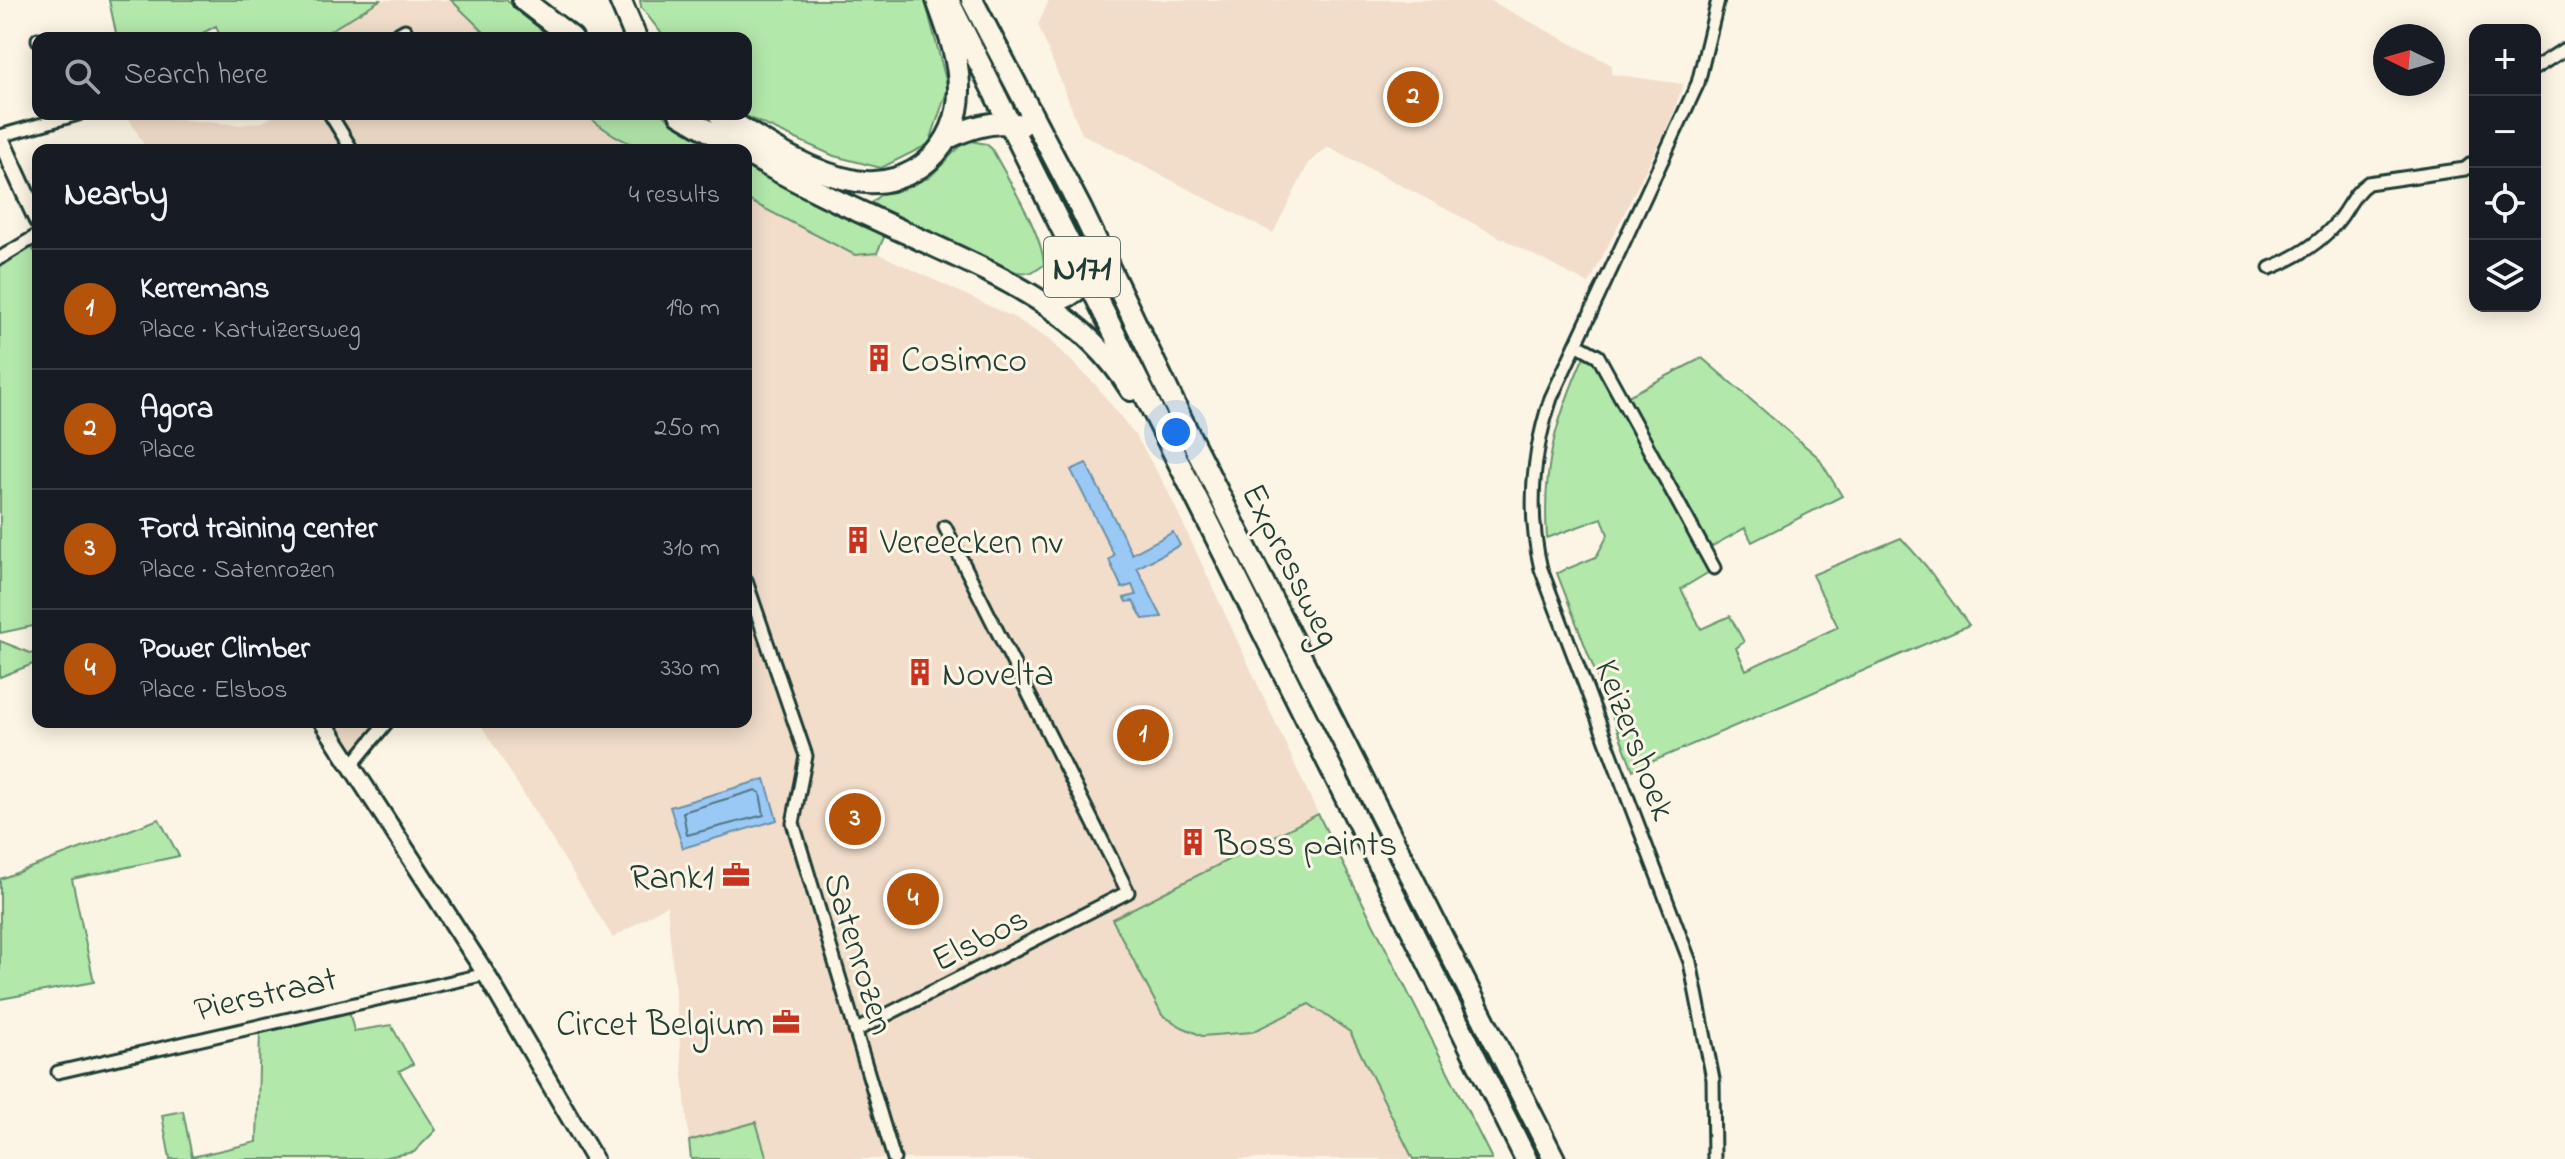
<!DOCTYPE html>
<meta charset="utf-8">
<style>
:root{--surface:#171b24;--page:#20242c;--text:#f1f3f6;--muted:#9ea1a6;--line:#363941;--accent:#b45309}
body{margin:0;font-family:"Indie Flower",sans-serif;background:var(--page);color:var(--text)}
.controls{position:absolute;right:24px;top:24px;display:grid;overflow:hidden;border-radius:16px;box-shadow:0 4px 20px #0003}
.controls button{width:72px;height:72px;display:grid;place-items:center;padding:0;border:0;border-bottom:2px solid var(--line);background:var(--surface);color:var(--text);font:40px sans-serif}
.compass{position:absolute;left:2373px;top:24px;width:72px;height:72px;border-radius:50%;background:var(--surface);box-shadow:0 4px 20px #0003;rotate:275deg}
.you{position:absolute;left:1176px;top:432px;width:28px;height:28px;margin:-20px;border:6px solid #fff;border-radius:50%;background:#1a73e8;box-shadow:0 0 0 12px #1a73e833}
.badge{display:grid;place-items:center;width:52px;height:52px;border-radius:50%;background:var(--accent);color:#fff;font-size:26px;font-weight:700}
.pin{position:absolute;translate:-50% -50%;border:4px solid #fff;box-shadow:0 2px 8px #0006}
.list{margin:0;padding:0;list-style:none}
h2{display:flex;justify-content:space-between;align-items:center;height:104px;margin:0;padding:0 32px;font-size:34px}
h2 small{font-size:26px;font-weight:400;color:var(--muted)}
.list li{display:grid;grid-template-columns:52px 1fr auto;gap:24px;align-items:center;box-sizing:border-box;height:120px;padding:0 32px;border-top:2px solid var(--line)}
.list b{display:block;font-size:30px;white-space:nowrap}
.list p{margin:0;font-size:26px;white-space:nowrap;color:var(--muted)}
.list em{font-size:26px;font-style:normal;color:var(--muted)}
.icon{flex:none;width:44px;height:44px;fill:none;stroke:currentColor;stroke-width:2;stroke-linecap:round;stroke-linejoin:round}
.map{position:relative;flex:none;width:2565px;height:1159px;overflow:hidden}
.search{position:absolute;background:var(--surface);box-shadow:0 4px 20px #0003;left:32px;top:32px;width:720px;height:88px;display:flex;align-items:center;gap:20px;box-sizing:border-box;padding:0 28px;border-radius:16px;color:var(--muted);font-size:30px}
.panel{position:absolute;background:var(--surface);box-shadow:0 4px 20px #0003;left:32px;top:144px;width:720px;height:584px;border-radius:16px}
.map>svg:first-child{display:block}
.built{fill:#f1ddca}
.green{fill:#b3e8ab;stroke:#699270;stroke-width:2}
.water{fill:#9bc9f6;stroke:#6991a8;stroke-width:2}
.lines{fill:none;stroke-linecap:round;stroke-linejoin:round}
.shore{stroke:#517582;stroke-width:2}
.street-casing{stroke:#1f3d34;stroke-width:17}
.secondary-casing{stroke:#1f3d34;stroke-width:22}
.highway-casing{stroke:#1f3d34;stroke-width:26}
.street{stroke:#fcf5e5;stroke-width:11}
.secondary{stroke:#fcf5e5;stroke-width:16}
.highway{stroke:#fcf5e5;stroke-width:20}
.labels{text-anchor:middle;stroke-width:6;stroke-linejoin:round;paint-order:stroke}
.shield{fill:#fcf5e5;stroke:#617469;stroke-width:2}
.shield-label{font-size:34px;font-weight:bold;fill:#1f3d34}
.poi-label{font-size:36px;fill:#1f3d34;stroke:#fcf5e5;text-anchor:start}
.street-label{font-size:36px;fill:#1f3d34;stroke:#fcf5e5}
</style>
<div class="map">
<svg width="2565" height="1159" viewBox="0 0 2565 1159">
<rect width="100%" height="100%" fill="#fcf5e5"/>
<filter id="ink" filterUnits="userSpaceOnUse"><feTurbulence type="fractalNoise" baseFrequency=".0125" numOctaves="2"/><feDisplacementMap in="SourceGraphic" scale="16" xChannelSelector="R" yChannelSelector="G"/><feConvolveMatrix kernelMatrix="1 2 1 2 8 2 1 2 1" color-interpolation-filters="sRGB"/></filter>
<g filter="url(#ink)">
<path class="built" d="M380,0H451L490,38H318Z
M1049,0H1489L1612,65L1611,74L1683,84L1672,117L1589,284L1328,147L1309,163L1273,233L1082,134L1038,25Z
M277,114H585L608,133L640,150H147L127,115L241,125L263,122Z
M746,199L855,255L877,253L1017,319L1051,341L1094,383L1136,436L1166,487L1318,814L1113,919L1252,1032L1309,1004L1350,1032L1413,1159H767L756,1123L689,1141L667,905L613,938L479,722H746Z
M328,722H392L357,769Z"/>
<path class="green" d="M109,0H380L318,38H211L219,34L216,26L193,38H117Z
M451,0H506L555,38H490Z
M640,0H925L948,88L929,144L881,168L834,156L741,114H746V38H665L641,7Z
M585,114H662L720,150C655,150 638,158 585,114Z
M966,140L986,144L992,149C1007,178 1043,234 1044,265L1032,273L1016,272L871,203L881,194L929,178Z
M746,165L885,235L877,253L855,255L746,199Z
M29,245L38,255V625L0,633V263Z
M1585,354L1607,377L1711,571L1681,589L1701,629L1730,616L1744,642L1736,648L1746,670L1838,627L1812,575L1901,538L1926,566L1969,625L1633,770L1557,573L1596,557L1608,535L1602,518L1547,538C1542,466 1556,419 1585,354Z
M1702,358L1818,457L1842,496L1752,542L1745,528L1709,548L1626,397Z
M0,641L38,656V662L0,677Z
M1318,814L1492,1159H1413L1350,1032L1309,1004L1252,1032L1202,1036L1182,1027L1162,1015L1112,919Z
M159,819L179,856L72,879L94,982L0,999V879Z
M349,1011L354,1031L391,1025L413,1064L399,1071L436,1130L414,1152L376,1159H170L162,1115L183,1111L192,1157L257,1142L260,1031Z
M756,1122L767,1159H691L689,1141Z"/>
<path class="water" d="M1086,463L1132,554L1173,532L1180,545L1137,568L1162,617L1143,619L1133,601L1126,602L1124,598L1136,595L1132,585L1122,588L1109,560L1114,555L1071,470Z
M765,779L777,820L683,848L670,807Z"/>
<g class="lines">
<path class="shore" d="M756,790L760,793L764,815L687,835L683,812Z"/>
<g class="street-casing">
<path id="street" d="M391,38L405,30
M38,39V40
M2535,68L2565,49
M330,114L352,150
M0,136L78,114
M0,258L38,235
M2270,268C2295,258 2320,243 2337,222C2348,209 2353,193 2368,183L2465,169L2475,161
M1576,344L1598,356L1714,568
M746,581L806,756L793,823L894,1159
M351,766L387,722
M855,1031L1128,892L945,527
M58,1072L486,974
M1714,1159L1713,1079L1690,962L1541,569C1527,511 1532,455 1551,398L1698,83L1718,0"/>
</g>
<g class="secondary-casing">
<path id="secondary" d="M0,138L38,221
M323,722L486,974L594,1159"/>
</g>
<g class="highway-casing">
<path id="highway" d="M523,0L572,38
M620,0L636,38
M948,0L1526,1159
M972,0L1081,209L1191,439L1554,1159
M680,114L741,150
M719,114C760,139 807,173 856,181C913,190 960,146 959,89C959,58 947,28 937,0
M948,138C971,127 997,119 1022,125
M746,153C800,185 858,211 915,237C997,275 1082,310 1131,390
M1047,303C1071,298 1082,290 1092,266"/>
</g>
<use href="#street" class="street"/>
<use href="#secondary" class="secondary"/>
<use href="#highway" class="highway"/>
</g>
</g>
<defs>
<g id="building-bare" transform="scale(2.16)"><path d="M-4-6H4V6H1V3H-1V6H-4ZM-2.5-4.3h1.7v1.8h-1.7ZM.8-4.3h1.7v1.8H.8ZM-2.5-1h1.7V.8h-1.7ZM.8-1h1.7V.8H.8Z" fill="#c8321e" stroke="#fcf5e5" stroke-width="2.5" paint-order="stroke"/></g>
<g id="office-bare" transform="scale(2.16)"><path d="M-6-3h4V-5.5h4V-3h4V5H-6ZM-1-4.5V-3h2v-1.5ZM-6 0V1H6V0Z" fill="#c8321e" stroke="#fcf5e5" stroke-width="2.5" paint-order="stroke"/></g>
</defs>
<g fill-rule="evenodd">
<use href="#building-bare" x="879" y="358"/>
<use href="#building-bare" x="858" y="540"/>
<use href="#building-bare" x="920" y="672"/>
<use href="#building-bare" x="1193" y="842"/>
<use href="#office-bare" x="736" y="875"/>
<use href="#office-bare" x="786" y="1022"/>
</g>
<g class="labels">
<rect class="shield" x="1044" y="237" width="76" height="60" rx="6"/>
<g class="shield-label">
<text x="1082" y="279">N171</text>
</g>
<g class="poi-label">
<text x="901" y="371">Cosimco</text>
<text x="880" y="553">Vereecken nv</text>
<text x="942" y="685">Novelta</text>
<text x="1215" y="855">Boss paints</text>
<text x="714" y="888" text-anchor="end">Rank1</text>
<text x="764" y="1035" text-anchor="end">Circet Belgium</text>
</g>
<g class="street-label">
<text transform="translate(1293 564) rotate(63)" y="13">Expressweg</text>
<text transform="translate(1637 739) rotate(69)" y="13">Keizershoek</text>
<text transform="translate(979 937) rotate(-27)" y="13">Elsbos</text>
<text transform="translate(861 953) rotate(73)" y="13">Satenrozen</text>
<text transform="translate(265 992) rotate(-13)" y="13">Pierstraat</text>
</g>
</g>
</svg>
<div class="controls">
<button>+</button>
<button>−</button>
<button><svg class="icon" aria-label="locate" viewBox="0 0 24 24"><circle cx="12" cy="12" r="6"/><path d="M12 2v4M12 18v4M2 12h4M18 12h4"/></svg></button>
<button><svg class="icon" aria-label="layers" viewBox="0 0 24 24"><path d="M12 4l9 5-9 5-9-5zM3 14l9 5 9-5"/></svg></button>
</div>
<svg class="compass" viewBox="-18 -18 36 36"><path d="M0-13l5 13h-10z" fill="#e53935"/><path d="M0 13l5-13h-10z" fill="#9ea1a6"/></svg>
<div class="you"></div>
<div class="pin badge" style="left:1143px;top:735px">1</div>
<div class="pin badge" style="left:1413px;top:97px">2</div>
<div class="pin badge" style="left:855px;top:819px">3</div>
<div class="pin badge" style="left:913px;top:899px">4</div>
<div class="search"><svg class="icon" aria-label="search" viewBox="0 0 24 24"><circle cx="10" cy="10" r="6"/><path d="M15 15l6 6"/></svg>Search here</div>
<section class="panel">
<h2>Nearby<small>4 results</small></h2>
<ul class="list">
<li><span class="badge">1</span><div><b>Kerremans</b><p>Place · Kartuizersweg</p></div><em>190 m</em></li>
<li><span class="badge">2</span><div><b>Agora</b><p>Place</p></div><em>250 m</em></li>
<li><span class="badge">3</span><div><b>Ford training center</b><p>Place · Satenrozen</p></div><em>310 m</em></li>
<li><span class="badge">4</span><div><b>Power Climber</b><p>Place · Elsbos</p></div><em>330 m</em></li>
</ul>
</section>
</div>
